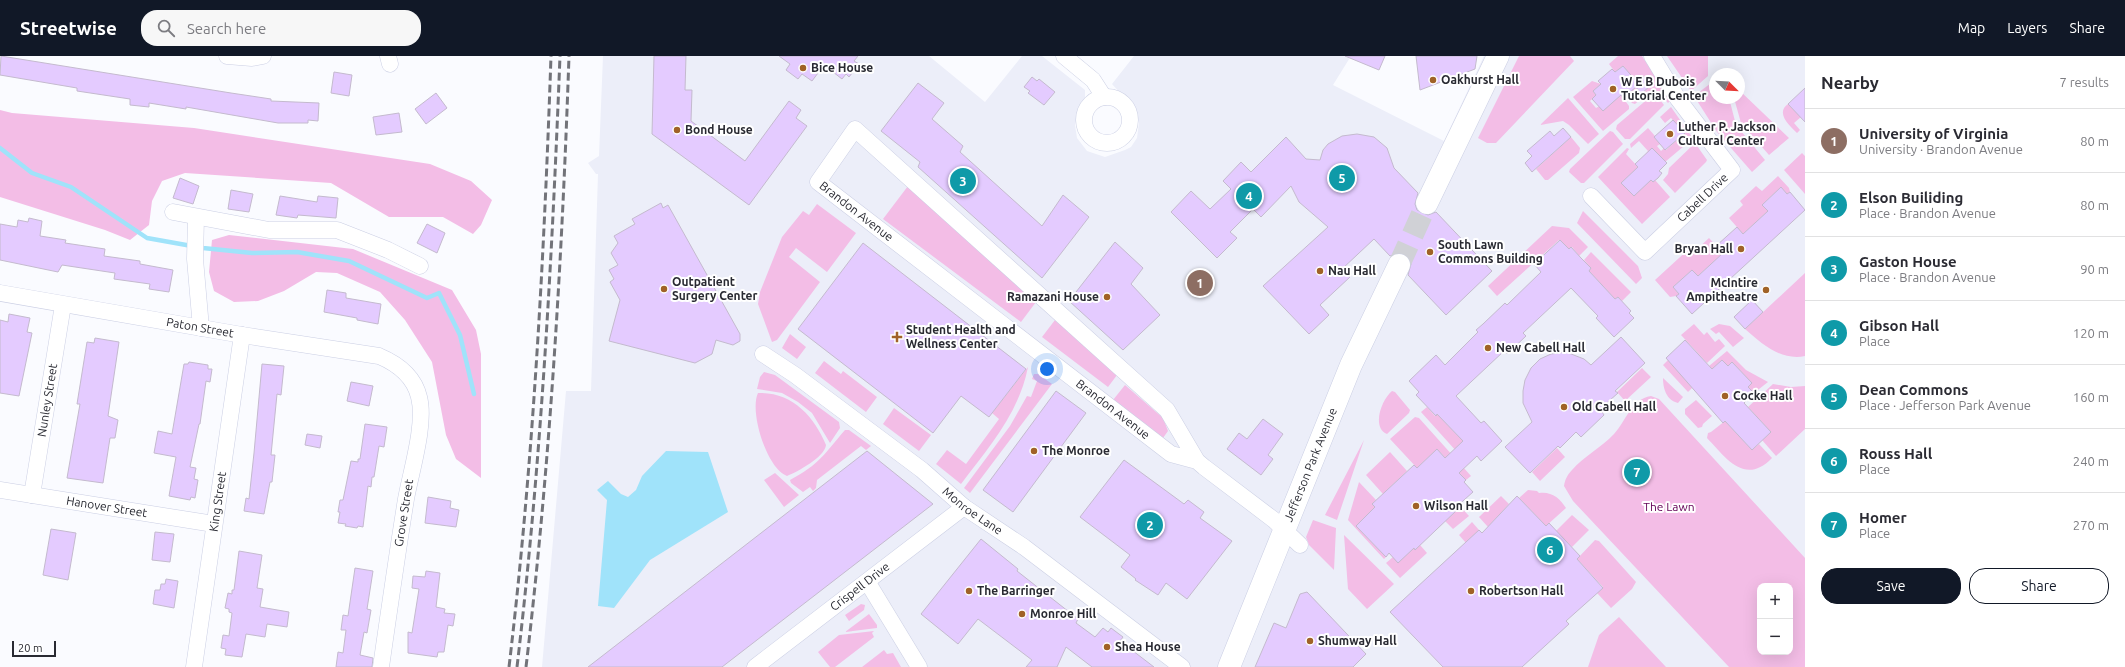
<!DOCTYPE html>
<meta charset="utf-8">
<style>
:root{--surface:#fff;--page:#f7f7f7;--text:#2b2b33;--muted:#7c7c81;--line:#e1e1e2;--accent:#111827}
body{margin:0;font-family:Ubuntu,sans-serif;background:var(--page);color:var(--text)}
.controls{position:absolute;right:12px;bottom:12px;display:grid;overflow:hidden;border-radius:8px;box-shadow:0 4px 16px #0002}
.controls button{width:36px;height:36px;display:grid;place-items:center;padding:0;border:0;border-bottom:1px solid var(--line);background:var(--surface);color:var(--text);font:20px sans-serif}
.compass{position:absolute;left:1709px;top:12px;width:36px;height:36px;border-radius:50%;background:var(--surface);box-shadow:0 4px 16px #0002;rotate:114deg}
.scale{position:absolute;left:12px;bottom:10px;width:44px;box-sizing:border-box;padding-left:4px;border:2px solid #292a32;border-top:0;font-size:11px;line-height:14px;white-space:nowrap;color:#292a32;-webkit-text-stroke:3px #fff;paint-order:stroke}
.you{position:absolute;left:1047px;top:313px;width:14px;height:14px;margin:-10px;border:3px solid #fff;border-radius:50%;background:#1a73e8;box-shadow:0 0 0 6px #1a73e833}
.badge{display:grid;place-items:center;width:26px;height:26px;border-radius:50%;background:var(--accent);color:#fff;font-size:13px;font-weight:700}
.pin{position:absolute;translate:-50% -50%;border:2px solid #fff;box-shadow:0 1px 4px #0006}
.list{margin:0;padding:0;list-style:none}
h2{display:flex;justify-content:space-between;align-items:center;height:52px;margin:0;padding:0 16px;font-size:17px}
h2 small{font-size:13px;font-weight:400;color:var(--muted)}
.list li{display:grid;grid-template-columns:26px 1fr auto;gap:12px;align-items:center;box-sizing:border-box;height:64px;padding:0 16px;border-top:1px solid var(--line)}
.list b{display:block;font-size:15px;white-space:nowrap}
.list p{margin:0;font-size:13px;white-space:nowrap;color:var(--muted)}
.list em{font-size:13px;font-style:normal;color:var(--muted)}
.actions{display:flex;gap:8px;padding:12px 16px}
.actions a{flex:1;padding:9px 0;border:1px solid var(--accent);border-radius:16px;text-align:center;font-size:14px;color:var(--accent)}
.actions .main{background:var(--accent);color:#fff}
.icon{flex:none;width:22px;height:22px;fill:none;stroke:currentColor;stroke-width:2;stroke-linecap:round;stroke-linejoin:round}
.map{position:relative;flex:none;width:1805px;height:611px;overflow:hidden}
header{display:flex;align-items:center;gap:24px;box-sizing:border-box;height:56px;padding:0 20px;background:var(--accent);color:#fff}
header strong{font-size:19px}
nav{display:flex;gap:22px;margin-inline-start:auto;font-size:14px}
.search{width:280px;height:36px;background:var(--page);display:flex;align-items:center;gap:10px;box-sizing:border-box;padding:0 14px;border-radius:16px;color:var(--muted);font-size:15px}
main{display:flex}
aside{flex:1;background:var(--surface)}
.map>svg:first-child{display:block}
.built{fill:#eceef9;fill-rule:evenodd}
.green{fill:#f3bde6;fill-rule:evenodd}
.water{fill:#a0e3fa}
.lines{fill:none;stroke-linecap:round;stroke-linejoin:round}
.stream{stroke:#a0e3fa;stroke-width:4.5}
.building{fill:#e4cbff;stroke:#c4bace}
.secondary-tunnel{stroke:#d0d1d6;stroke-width:22;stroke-dasharray:22 11;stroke-linecap:butt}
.street-casing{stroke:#cbcfe4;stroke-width:17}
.secondary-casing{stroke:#cbcfe4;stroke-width:23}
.street{stroke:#fff;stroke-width:16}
.secondary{stroke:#fff;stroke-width:22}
.rail{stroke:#727379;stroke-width:3;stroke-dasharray:8 4;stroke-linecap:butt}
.poi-dot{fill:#a06227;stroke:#fff;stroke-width:1.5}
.labels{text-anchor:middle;stroke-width:4;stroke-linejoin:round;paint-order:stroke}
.poi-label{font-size:12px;font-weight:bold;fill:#292a32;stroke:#fff;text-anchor:start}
.street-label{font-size:12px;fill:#292a32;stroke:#fff}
.park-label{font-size:12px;fill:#630056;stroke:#fff}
</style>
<header>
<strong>Streetwise</strong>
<div class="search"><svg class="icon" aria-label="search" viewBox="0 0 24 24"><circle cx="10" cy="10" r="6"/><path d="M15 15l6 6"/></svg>Search here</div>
<nav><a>Map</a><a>Layers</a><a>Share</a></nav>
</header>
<main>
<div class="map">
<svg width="1805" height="611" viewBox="0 0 1805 611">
<rect width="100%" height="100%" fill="#fafbff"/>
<path class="built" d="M603,0H929L985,46L1022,0H1042L1085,34V47L1077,61L1075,69L1077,82L1087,95L1105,101L1125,94L1131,91L1137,82L1139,67L1137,59L1129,47L1112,28L1134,0H1351L1333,29L1444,85L1484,0H1805V611H542L566,335H591L598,118H596L588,107L599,100ZM1715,18H1739V42H1715ZM1760,530H1790V596H1760Z"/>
<path class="green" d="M1519,0H1570L1574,5L1496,87H1487L1478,82Z
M1618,0H1642L1671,44L1668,47C1654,29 1650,35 1635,48L1632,47L1626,39L1632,34L1630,31L1633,28L1641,38L1651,29L1643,20L1637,26L1623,10L1615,16L1609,8Z
M1667,0H1708V20L1691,35Z
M1715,24V42H1729L1736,69L1765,104L1752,116L1717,76L1694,40Z
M1592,25L1601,28L1593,35L1596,39L1590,45L1596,52L1621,39L1629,50V53L1603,75L1573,41Z
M1739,34L1789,82L1769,99L1741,67L1734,42H1739Z
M1654,40L1658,41L1664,49L1630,83H1625L1616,73L1617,69L1650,41Z
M1568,42L1599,78L1588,88L1569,69L1563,65L1540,69Z
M1788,48L1801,61L1794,67L1800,74L1797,77C1790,70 1775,57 1788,48Z
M1671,51L1692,81L1687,87L1681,80L1684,77L1671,62L1665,67L1660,61Z
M0,54L12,57L194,72L430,108L471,125L492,144L481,169L473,178L443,161H389L331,127L185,117L162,125L152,145L149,169L130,184L105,174L0,141Z
M1648,72L1655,80L1654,81L1660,88L1657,90L1661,95L1664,92L1666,94L1678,83L1684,90L1665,106L1645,99L1648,95L1639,85L1631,92L1630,88Z
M1610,75L1613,76L1623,88L1584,127H1581L1569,116L1570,113Z
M1571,81L1580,92L1579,97L1548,124H1545L1536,113Z
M1695,87L1707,104L1706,106L1675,137L1663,124L1668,118L1669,112Z
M1627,92L1629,93L1626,98L1638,111L1622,127L1650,124L1653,126L1655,124L1670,141L1642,168L1598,121Z
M1802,97L1805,100V138L1784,114Z
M1778,120L1789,132L1790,136L1787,138L1781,131L1762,149L1768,155L1743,178L1729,162L1743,149L1740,145L1756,130L1762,135Z
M908,130L1036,246L1021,266L883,163Z
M817,148L856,177L827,216L796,192L789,201L820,226L777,284L772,286L758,248L760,236L782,181L803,155L809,159Z
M1583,155L1638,210L1642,222L1636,228L1577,167Z
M1552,170L1569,172L1588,191L1579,200L1572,191L1569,193L1559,184L1497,240L1488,230Z
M229,179L353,193L452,234L476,274L481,298V422L456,403L446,379L432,306L405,264L380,236L337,217L316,216L284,235L258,245L234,246L214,235L209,216L212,184Z
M1709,182L1723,197L1698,220L1692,214L1673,231L1679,238L1676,240L1670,241L1655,224L1691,191L1695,195Z
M1591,196L1631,236L1622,245L1618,241L1615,243L1589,215L1591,212L1584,204Z
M1805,217V300C1781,305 1762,288 1745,273Z
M1055,264L1117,319L1108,331L1042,281Z
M1694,268L1704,279L1707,276L1715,286L1719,283L1725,290L1707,307L1681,279Z
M1719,268L1730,270L1744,282L1733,291L1719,276L1716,278L1710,273Z
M790,278L806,291L797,303L782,292Z
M1727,295L1746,314L1768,326L1754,337L1748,331L1752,327L1732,306L1728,310L1722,304L1712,313L1709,310Z
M1668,304L1693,331L1688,336L1663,309Z
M824,305L841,318L843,315L877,341L866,356L815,317Z
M1028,311C1019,357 989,391 961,428L936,408L947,394L966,408L999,363L992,357Z
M1642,312L1651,321L1625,345L1617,336Z
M764,316L775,319L839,366L840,372L830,387L812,357L798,346L782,337L757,333L760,321Z
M1034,318H1038L1052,328L970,437L964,432L1010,370L1027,340L1031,341L1037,325L1032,323Z
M1663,322L1683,341L1678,347C1666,344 1663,332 1663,322Z
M1773,328L1791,331L1805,330V373L1776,400L1762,384L1771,376L1748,351Z
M1125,329L1163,362L1168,375L1163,382L1113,344Z
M1392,335L1395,336L1410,354L1409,357L1387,378C1371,371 1382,343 1392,335Z
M758,337C792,336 814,360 826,389C825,401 797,416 787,420C767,413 749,356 758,337Z
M1651,340L1659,343L1805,502V611H1729L1573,445L1564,430C1565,424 1567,419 1572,414C1584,400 1601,392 1614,378C1627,364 1631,343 1651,340ZM1760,530H1790V596H1760Z
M1696,344L1712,360L1703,368L1702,371L1698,372L1685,358V353Z
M1427,351L1435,360L1437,358L1463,385L1457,396L1421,356Z
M894,352L931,379L919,395L883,368Z
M1415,361L1419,362L1471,420L1466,424L1437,393L1417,412L1390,383Z
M1725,365L1752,394L1759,388L1772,402C1745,430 1726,402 1707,382L1708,377L1711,376Z
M845,374H849L871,390L866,394L861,390L817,424L816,432L813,435L810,431L803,436L791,427L790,424C820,408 824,398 845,374Z
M1364,384L1337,464L1325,459Z
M1557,392L1565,401L1540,425L1532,416Z
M1390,396L1407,415L1383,438L1366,419Z
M775,417L799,439L784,451L764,424Z
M1359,426L1376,444L1372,448L1375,451L1356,470L1386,501L1384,503L1348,464Z
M1528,434L1537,435L1539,437C1551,435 1560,442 1566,452L1546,470L1519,442Z
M1501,440L1509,448L1488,471L1479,461Z
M1459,449L1469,460L1453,473L1445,465L1457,454L1456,452Z
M1572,459L1589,474L1572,491L1556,475Z
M1313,464L1336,472L1334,514L1309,489L1306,481Z
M1472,466L1479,474L1466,487L1459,479Z
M1344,479L1394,528L1367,553L1348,533Z
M1595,484L1599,485L1636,526L1632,533L1611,552L1597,537L1603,531L1577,503Z
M1420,489L1427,497L1400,522L1386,507L1393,501L1414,492L1415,493Z
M861,548L865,549L864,554L849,565L845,559Z
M869,558L877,569V572L845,576Z
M1619,561L1666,611H1588L1599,579Z
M874,575L872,577L874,581L835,611H830L818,596L839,579Z
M884,594L887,598L893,597L901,611H862Z"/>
<path class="water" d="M666,395L708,396L728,456L650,504L614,552L598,550L607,444L597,434L608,425L621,438L628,441L636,434L642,420Z"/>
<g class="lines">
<path class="stream" d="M0,92L32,117L71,131L147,182L203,192L252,197L297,196L349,205L427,242L439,237L460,279L474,338"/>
</g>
<path class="building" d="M1,0L231,37L271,43V45L319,47L318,65L308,64V67H278L186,51V53L149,47V51L130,49V43L77,35V32L0,19Z
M654,0H686L685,34H692L691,65L745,105L789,45L801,54L796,62L807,70L749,149L652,78Z
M779,0H858L854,5L859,8L849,21L846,18L842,23L824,9L812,25L802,18L798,23L786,14L790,8Z
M1345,0H1385L1379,14Z
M1416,0H1477L1475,13L1420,34Z
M1623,10L1637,26L1643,20L1651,29L1641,38L1636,31L1623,42L1621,39L1603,55L1592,43L1596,39L1593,35L1601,28L1598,25L1612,13L1615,16Z
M334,16L352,19L349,40L331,37Z
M1032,21L1037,25L1039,23L1055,36L1044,49L1028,37L1030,35L1024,31Z
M918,27L944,47L932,63L963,90L960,96L1042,170L1063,139L1089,161L1042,222L918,111L920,106L881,75Z
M1805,32V66L1788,48Z
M436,37L447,52L426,68L415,53Z
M399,57L402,76L376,79L373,61Z
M1673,64L1685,77L1665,94L1654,81Z
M1563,72L1571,81L1532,116L1525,107L1532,100L1527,95L1550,75L1554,80Z
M1357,78L1374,81L1387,92L1394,112L1418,137L1415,148L1417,154L1428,159L1436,156L1492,215L1446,259L1408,219L1411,208L1409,202L1398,197L1390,200L1374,183L1342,213L1350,221L1320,249L1329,259L1309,278L1263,230L1328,171L1299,146L1291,130L1261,161L1253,153L1230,176L1237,182L1217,202L1171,156L1191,135L1210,153L1231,133L1223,125L1241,106L1251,116L1286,81L1306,103L1320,104L1323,94L1328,88L1342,80Z
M1652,92L1667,107L1659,115L1662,117L1658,122L1653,126L1651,124L1634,140L1621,127L1638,111L1635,108Z
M180,122L199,130L193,148L173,142Z
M1781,131L1787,138L1790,136L1805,154L1692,258L1676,240L1679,238L1673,231L1692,214L1698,220L1723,197L1716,190L1737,171L1743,178L1768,155L1762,149Z
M231,134L253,138L249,156L228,153Z
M280,140L317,146L318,140L338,142L336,162L298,159L297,162L276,159Z
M661,147L663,152L668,149L740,278V285L733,289L716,284L712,298L695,307L609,285L620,244L610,226L614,223L609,214L618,209L611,197L618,187L614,180L635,168L632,163Z
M29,162L42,165L40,180L66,184L65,187L105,193L104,200L140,205V208L173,214L169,236L149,233L150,228L114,223L115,217L62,209L58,216L0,204V168L17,171L18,164L28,166Z
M427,168L445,177L437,197L417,187Z
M1560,184L1569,193L1571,191L1581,202L1591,212L1589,215L1615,243L1618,241L1631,255L1629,257L1634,262L1614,281L1596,262L1598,260L1571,232L1523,277L1526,280L1507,298L1504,295L1456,340L1481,367L1484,365L1502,385L1481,405L1477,400L1459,417L1466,424L1464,426L1473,436L1455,452L1457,454L1415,494L1414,492L1398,507L1389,497L1386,501L1356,470L1375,451L1372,448L1414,409L1417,412L1437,393L1445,402L1463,385L1437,358L1436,360L1416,339L1419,336L1409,325L1436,299L1445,309L1478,276L1476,274L1483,268L1505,247L1507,249L1541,216L1534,208Z
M1115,186L1143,212L1131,228L1160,259L1123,294L1069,245Z
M863,187L1026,313L989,361L961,340L933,377L798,273Z
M327,234L346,237V242L381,248L378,268L357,264V262L324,256Z
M1752,244L1763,256L1745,273L1734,261Z
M9,258L30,262L27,276L32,277L19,340L0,337V264L8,266Z
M1621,281L1645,307L1615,335L1618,337L1600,353L1604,359L1581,381L1576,376L1560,392L1558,390L1530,417L1505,391L1532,366L1523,347V335L1525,324L1531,312L1540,303L1551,298L1566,296L1584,303L1591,309Z
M95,282L119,286L108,360L118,364L115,382H110L103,427L67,422L80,348H77L87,286L94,287Z
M1685,284L1712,313L1722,304L1728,310L1732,306L1752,327L1748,331L1754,337L1744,347L1771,376L1752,394L1725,365L1723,367L1666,302Z
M189,306L208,309V313H212L210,326L206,325L200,368H199L190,411L196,412L194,423L198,424L195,442L191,441L190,444L169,440L176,401L154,397L158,375L172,378L184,308H188Z
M262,308L284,310L281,339L277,338L271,399H275L272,426H270L264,458L244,455L246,442L249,443L254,397Z
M351,326L373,330L369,350L347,345Z
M1056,335L1086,357L1013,456L983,434Z
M1263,363L1283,378L1268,399L1273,403L1261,419L1227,393L1239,377L1247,383Z
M365,368L387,371L384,391L379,390L374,421H372L371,431L368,430L363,471L358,470L357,472L345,470L346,468L338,467L340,456H338L340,444H343L351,405L358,406V403H360Z
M307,378L322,380L320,392L305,389Z
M867,395L933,448L722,611H588Z
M1124,404L1184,448L1188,444L1204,456L1200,462L1232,485L1187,543L1166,527L1158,539L1135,524L1136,523L1121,511L1130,499L1080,461Z
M1517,440L1546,470L1549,467L1580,500L1577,503L1603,532L1566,565L1569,568L1522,611H1443L1390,556L1479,474L1482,477Z
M428,441L451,445L450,452L459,454L456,471L425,467Z
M51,473L76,477L68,524L43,519Z
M155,476L174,478L170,506L152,504Z
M981,483L1018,513L1017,515L1078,563L1076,567L1095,581L1103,572L1108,576L1111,572L1123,581L1120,585L1154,611H1092L1066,591L1057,611H1026L1032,604L978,563L958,588L921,558Z
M239,495L262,499L257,532L263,533L260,551L289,556L287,571L267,568L265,581L246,578L242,601L225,599L226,593L221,592L223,579L229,580L232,557L229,556V553L225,552L228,537L232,538V534H234Z
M355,512L373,515L367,553L371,554L367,577L364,576L360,599L373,602L372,611H336L338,596L343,597L346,574H341L343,559L348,560Z
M426,515L440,517L436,551L445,553L444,557L455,558L453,570L448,569L444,596H438L437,601L408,597V576L412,577L419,533L412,532L413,520L425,521Z
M166,523L178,525L174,552L153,548L155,534H160L161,528H165Z
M1307,536L1366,598L1353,611H1255L1274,567L1286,572L1300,538Z"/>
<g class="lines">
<path class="secondary-tunnel" d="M1399,209L1427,147"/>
<g class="street-casing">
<g id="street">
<path d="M227,0L252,2L263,0"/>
<path d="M388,0L390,8"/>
<path d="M1064,0L1093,24L1104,41"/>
<circle cx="1107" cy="64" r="23"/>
<path id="s1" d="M1591,140L1645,196L1732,114L1678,43L1652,0"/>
<path d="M173,156L269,174H337L388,194L420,210"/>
<path d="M196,161L195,203L201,272"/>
<path id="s2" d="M0,237L242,279L379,300C398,308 414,320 419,341C426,368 411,415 406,443C397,499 389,555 381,611"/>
<path id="s3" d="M763,298L795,319L922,414L964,451L1024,491L1182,611"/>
<path id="s4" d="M1197,405L1167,354L855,73L818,126L1171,398L1197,405L1204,411L1274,464L1300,489"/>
<path id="s5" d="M0,434L214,468"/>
<path id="s6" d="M32,439L63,249"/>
<path d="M868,527L919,611"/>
<path id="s7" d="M194,611L242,279"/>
<path id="s8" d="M755,611L964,451"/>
</g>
</g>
<g class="secondary-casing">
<g id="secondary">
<path d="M1427,147L1498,0"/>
<path id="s9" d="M1229,611L1351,309L1399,209"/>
</g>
</g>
<use href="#street" class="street"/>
<use href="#secondary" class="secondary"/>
<path class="rail" d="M509,611C533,409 544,204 551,0
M517,611C541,408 552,204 560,0
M526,611C550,408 562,204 569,0"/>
</g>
<g class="poi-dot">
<circle cx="803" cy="12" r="4"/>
<circle cx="1433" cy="24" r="4"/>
<circle cx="1613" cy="33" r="4"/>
<circle cx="677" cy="74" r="4"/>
<circle cx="1670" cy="78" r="4"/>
<circle cx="1741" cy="193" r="4"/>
<circle cx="1430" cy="196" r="4"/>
<circle cx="1320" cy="215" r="4"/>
<circle cx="664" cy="233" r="4"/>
<circle cx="1766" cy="234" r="4"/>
<circle cx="1107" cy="241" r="4"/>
<path d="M895 275h4v4h4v4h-4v4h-4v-4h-4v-4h4z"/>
<circle cx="1488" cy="292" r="4"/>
<circle cx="1725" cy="340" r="4"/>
<circle cx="1564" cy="351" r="4"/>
<circle cx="1034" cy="395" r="4"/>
<circle cx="1416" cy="450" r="4"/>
<circle cx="969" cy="535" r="4"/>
<circle cx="1471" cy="535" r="4"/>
<circle cx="1022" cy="558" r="4"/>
<circle cx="1310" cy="585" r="4"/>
<circle cx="1107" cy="591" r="4"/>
</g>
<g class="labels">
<g class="poi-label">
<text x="811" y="16">Bice House</text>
<text x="1441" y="28">Oakhurst Hall</text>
<text x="1621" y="30">W E B Dubois<tspan x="1621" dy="14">Tutorial Center</tspan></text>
<text x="1678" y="75">Luther P. Jackson<tspan x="1678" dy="14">Cultural Center</tspan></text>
<text x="685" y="78">Bond House</text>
<text x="1438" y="193">South Lawn<tspan x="1438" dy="14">Commons Building</tspan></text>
<text x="1733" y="197" text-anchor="end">Bryan Hall</text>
<text x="1328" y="219">Nau Hall</text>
<text x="672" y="230">Outpatient<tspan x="672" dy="14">Surgery Center</tspan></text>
<text x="1758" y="231" text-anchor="end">McIntire<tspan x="1758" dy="14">Ampitheatre</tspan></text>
<text x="1099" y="245" text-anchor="end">Ramazani House</text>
<text x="906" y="278">Student Health and<tspan x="906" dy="14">Wellness Center</tspan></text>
<text x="1496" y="296">New Cabell Hall</text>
<text x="1733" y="344">Cocke Hall</text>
<text x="1572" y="355">Old Cabell Hall</text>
<text x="1042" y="399">The Monroe</text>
<text x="1424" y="454">Wilson Hall</text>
<text x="977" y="539">The Barringer</text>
<text x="1479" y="539">Robertson Hall</text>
<text x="1030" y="562">Monroe Hill</text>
<text x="1318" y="589">Shumway Hall</text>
<text x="1115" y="595">Shea House</text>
</g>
<g class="street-label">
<text dy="4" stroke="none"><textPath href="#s1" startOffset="157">Cabell Drive</textPath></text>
<text dy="4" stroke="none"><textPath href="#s4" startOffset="592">Brandon Avenue</textPath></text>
<text dy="4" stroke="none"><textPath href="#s2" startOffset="203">Paton Street</textPath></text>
<text dy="4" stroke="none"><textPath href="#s6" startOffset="96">Nunley Street</textPath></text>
<text dy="4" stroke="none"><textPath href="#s4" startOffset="916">Brandon Avenue</textPath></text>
<text dy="4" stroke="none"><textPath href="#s9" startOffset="218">Jefferson Park Avenue</textPath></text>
<text dy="4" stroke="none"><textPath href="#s7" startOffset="167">King Street</textPath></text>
<text dy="4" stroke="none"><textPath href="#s5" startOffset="108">Hanover Street</textPath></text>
<text dy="4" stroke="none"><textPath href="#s3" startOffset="262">Monroe Lane</textPath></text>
<text transform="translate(404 457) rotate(-81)" y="4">Grove Street</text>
<text dy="4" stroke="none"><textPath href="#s8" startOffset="132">Crispell Drive</textPath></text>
</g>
<g class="park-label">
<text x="1669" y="455">The Lawn</text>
</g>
</g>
</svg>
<div class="controls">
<button>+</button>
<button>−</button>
</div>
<svg class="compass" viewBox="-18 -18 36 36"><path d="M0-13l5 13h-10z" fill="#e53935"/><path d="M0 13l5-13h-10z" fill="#7c7c81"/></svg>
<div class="scale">20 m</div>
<div class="you"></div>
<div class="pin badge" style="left:1200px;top:227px;background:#8d6e63">1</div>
<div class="pin badge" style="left:1150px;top:469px;background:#0f9aa8">2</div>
<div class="pin badge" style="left:963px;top:125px;background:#0f9aa8">3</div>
<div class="pin badge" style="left:1249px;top:140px;background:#0f9aa8">4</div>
<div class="pin badge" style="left:1342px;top:122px;background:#0f9aa8">5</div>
<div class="pin badge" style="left:1550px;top:494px;background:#0f9aa8">6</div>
<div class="pin badge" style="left:1637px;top:416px;background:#0f9aa8">7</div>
</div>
<aside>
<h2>Nearby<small>7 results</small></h2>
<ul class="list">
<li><span class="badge" style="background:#8d6e63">1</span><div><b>University of Virginia</b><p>University · Brandon Avenue</p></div><em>80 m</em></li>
<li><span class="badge" style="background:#0f9aa8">2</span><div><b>Elson Builiding</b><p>Place · Brandon Avenue</p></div><em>80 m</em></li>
<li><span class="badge" style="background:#0f9aa8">3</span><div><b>Gaston House</b><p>Place · Brandon Avenue</p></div><em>90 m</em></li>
<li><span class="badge" style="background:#0f9aa8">4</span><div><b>Gibson Hall</b><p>Place</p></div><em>120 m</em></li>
<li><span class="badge" style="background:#0f9aa8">5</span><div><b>Dean Commons</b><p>Place · Jefferson Park Avenue</p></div><em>160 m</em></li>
<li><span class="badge" style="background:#0f9aa8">6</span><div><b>Rouss Hall</b><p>Place</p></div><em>240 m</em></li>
<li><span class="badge" style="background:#0f9aa8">7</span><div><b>Homer</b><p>Place</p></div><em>270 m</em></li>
</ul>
<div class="actions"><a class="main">Save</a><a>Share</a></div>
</aside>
</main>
